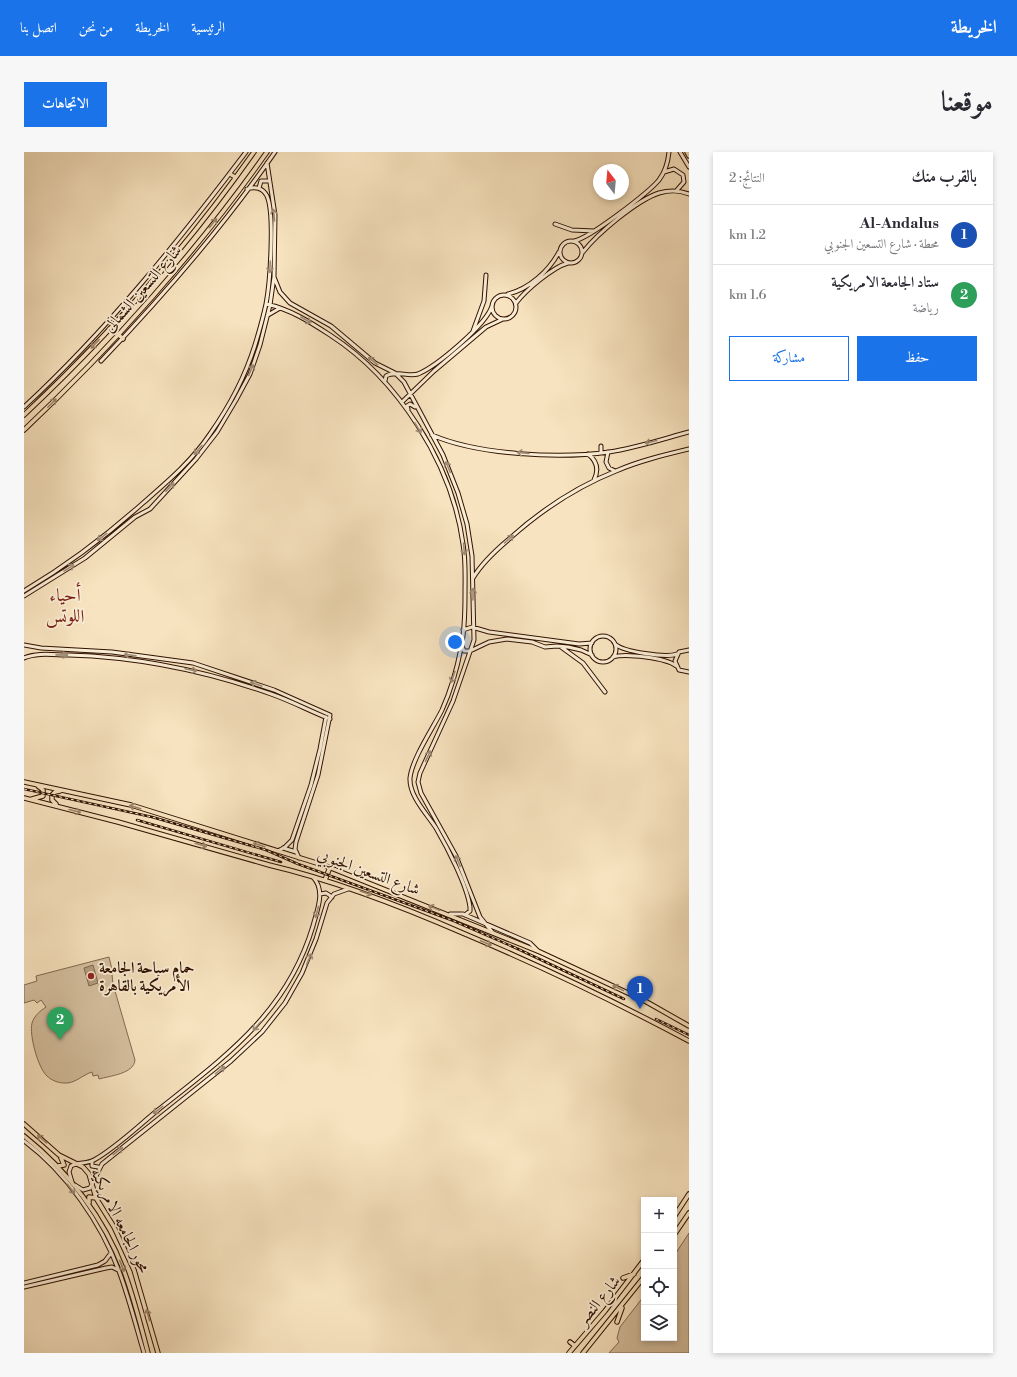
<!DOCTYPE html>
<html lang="ar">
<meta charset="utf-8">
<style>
:root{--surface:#fff;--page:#f7f7f7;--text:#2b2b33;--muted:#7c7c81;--line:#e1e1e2;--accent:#1a73e8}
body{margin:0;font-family:"Libre Bodoni",Amiri,serif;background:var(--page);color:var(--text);direction:rtl}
.controls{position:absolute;right:12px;bottom:12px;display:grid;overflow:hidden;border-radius:0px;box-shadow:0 2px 6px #0003}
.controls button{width:36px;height:36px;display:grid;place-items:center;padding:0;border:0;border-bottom:1px solid var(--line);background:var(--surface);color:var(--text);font:20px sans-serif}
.compass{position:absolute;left:569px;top:12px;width:36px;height:36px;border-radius:50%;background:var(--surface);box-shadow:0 2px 6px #0003;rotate:344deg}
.you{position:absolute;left:431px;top:490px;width:14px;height:14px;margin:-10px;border:3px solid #fff;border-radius:50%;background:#1a73e8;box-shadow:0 0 0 6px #1a73e833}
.badge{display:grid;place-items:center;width:26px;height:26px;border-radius:50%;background:var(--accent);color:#fff;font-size:13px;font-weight:700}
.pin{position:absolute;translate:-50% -33px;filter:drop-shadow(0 1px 2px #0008)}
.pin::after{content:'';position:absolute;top:21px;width:14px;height:12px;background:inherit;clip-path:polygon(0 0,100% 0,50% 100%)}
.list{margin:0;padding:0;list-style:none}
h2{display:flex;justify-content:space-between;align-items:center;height:52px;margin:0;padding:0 16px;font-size:17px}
h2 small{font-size:13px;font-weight:400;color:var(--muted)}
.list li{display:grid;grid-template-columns:26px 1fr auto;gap:12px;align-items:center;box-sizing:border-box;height:60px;padding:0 16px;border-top:1px solid var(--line)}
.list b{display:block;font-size:15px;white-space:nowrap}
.list p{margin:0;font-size:13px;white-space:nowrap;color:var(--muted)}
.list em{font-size:13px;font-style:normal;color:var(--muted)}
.actions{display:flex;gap:8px;padding:12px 16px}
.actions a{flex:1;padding:9px 0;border:1px solid var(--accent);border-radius:0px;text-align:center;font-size:14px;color:var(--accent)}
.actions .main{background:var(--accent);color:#fff}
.icon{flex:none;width:22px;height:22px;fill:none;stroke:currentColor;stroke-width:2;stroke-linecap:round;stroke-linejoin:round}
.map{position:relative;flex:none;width:665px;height:1201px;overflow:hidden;direction:ltr;border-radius:0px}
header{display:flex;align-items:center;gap:24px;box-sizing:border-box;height:56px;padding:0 20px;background:var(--accent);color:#fff}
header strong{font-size:19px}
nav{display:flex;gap:22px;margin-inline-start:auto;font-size:14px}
.intro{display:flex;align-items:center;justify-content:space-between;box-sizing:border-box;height:96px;padding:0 24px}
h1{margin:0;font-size:28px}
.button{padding:10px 18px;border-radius:0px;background:var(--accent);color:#fff;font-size:14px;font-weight:700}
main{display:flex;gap:24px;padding:0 24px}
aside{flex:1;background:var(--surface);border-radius:0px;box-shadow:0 2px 6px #0003}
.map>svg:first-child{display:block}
.green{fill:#d5bf9f;stroke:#826850}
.water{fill:#b39c7e;stroke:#7f644c}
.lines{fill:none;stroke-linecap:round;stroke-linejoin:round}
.secondary-casing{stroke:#301100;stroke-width:5}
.primary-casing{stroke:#301100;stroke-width:5.5}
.secondary{stroke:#faedd5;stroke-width:3}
.primary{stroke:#f7e3bf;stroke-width:3.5}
.rail-casing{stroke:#301100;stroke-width:2.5}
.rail{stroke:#faedd5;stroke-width:1;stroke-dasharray:3;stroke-linecap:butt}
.oneway{stroke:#9f8a75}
.oneway2{stroke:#9d8469}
.poi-dot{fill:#8f2418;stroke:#faedd5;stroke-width:1.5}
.labels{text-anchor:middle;stroke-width:3.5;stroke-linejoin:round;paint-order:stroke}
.street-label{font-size:16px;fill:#301100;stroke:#faedd5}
.poi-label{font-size:16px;font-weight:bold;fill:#301100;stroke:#faedd5;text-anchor:start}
.quarter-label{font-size:18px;fill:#7a1f14;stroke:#faedd5}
</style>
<header>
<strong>الخريطة</strong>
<nav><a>الرئيسية</a><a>الخريطة</a><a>من نحن</a><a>اتصل بنا</a></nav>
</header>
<div class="intro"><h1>موقعنا</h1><a class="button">الاتجاهات</a></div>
<main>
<aside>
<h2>بالقرب منك<small>النتائج: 2</small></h2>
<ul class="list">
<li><span class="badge" style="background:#1a4fb4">1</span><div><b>Al-Andalus</b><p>محطة · شارع التسعين الجنوبي</p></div><em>1.2 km</em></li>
<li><span class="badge" style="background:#2e9e5b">2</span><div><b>ستاد الجامعة الامريكية</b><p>رياضة</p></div><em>1.6 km</em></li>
</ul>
<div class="actions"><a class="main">حفظ</a><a>مشاركة</a></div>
</aside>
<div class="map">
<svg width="665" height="1201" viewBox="0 0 665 1201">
<rect width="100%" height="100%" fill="#f7e3bf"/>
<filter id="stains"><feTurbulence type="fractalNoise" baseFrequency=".005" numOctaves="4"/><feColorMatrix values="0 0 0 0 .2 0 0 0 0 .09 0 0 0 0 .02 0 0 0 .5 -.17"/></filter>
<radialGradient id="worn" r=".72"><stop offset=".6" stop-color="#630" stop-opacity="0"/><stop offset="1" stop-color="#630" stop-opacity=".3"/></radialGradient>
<path class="green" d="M85,805L87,813L89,832L111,908C110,922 85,924 75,927L74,923L69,924L68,920C58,923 51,932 40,931C34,931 27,928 23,924C14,916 5,883 8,871C10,864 16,859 22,855L17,848L13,851L10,848L0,851V833L13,829L12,824Z
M665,1081V1201H585L595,1190L593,1186L596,1175L620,1144V1186H650V1104Z"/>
<path class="water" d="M69,813L74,831L65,834L60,816Z"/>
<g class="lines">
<g class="secondary-casing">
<path id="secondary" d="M656,0L665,15
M640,20L650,17L659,23L660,30L653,38
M235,36L237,29H244
M531,72L548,78L570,79
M536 100a11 11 0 1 1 22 0a11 11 0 1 1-22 0Z
M550,89C566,86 624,41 635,28C641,20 644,10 645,0
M559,100C573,82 613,48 635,41C646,38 654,38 665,42
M250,125L256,140L266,151L307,174L351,211L371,221L380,230L419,303L434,341L443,372L448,404L450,488L429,549L396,621L394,630L397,641L432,704L456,765L469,781
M484,142C505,137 525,119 535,100
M468 155a12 12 0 1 1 24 0a12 12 0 1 1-24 0Z
M492,151C502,138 529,115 544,111
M242,152C266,157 286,170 306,183C374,227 428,311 439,392C442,409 441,426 441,442C441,460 441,478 437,496C433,517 427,538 418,558C409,576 388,607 386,626C385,644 403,662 412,676C423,695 443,733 446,755V759L441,763
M244,163L256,156
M449,179L460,149L462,123
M77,209C139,144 200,74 251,0
M361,229L362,224C371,218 384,225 394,222C413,214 462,173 468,154
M378,250L410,219L462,175L479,167
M0,255C83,178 154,90 222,0
M384,257L383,254L386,252L391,255
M408,283C454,303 536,307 585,300C612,296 639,287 665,280
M577,294V300
M584,300L582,310L585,316L591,319
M564,302C573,309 575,318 570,328
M449,426C458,411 471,399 484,388C516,359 552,335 592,319C615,309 640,303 665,297
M0,439C42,414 82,384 119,351C143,330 168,309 186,282C205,255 221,225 231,193C235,180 239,166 242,152C246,132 251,62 243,44C239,36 231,34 223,37
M0,444L61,406L111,365L126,357L172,307L193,280L212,248L226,222L236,193L246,153L250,125L251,63L243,11
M439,478L448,475L465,480L555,492L568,491
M566 497a13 13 0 1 1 26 0a13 13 0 1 1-26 0Z
M591,492C600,500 642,506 653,502
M0,493L17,496L88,500L169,511L250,538L306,563L294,623L272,690L271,697L275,706
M438,494L440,499H446L465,490L483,487L508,490L521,495L533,494L544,495L557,498L568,503
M537,495L559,511L581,540
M665,498L655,500L651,509L655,518L665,520
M589,505C601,501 643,506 652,514
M0,506C13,500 31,503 45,503C114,505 182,519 247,542C267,549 286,559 306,567
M259,696L272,700
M254,699L261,695L268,688L287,633L296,597L302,565
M296,742L302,741L308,745
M426,762H439L506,791L514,799
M0,989C42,1020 77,1071 95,1119C105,1146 112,1174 120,1201
M68,1009V1014L74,1015
M48,1030L45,1020L47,1014C54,1010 63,1012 70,1008C93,995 114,974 134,958C202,904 263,861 289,774C293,758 302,739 289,725
M51,1033L59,1038L66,1036L78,1012L207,909L238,880L261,851L278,821L292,787L303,751L310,742L324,737
M0,1131L74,1113L81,1109L87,1101
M0,1135L82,1116L88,1115L94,1118"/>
</g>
<g class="primary-casing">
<path id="primary" d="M663,0L665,4
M206,22L211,25
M94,182L99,187
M0,263C85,183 163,95 230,0
M0,278C87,196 174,98 243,0
M0,630L107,653L302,714L516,800L621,849L665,874
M0,646L94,670L245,713C313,729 377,754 441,782C517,814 592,850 665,889
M8,647L19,644V638L14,634
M32,652L28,648V643L31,640L36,639
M301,728L306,715
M0,972L35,1003L59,1015L65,1022L72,1046L90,1075L110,1118L134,1201
M0,984C44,1019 80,1066 100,1119C110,1146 117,1174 124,1201
M34,1014L40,1013L37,1006
M65,1051V1045L72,1046
M650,1065L665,1042
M650,1083L665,1061
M599,1126L610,1122
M593,1170L598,1156
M546,1190L551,1194
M545,1201L581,1159L620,1108
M559,1201L620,1125"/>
</g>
<use href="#secondary" class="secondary"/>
<use href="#primary" class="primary"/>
<g class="rail-casing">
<path id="rail" d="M0,637L128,665L242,698L274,712L430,769L494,797L600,847
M113,668L257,710
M632,867L665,883"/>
</g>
<use href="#rail" class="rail"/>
</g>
<defs><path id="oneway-shaft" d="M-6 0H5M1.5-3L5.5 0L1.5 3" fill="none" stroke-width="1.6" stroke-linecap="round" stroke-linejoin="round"/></defs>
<g class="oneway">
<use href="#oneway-shaft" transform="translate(250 63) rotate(-95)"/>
<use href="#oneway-shaft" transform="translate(246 115) rotate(93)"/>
<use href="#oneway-shaft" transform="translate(282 168) rotate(30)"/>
<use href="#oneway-shaft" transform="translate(349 209) rotate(-141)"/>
<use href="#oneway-shaft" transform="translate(227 218) rotate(-67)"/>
<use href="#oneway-shaft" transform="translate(394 276) rotate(58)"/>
<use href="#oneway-shaft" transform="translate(627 290) rotate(166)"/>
<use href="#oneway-shaft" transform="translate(174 298) rotate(130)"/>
<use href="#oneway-shaft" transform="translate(499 301) rotate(-175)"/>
<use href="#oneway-shaft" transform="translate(424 315) rotate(-113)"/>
<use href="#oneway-shaft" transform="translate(146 335) rotate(-47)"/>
<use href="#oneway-shaft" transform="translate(78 385) rotate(142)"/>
<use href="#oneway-shaft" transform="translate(485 387) rotate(-42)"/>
<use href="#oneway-shaft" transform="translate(440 397) rotate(85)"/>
<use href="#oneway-shaft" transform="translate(45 416) rotate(-32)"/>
<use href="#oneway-shaft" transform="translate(449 442) rotate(-89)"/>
<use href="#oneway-shaft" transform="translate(38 503) rotate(1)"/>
<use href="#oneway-shaft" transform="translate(106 503) rotate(-173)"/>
<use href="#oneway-shaft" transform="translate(167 518) rotate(12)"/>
<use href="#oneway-shaft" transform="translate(429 525) rotate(109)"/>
<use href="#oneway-shaft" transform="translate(232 532) rotate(-160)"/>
<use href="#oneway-shaft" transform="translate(404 604) rotate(-65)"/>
<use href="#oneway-shaft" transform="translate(434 709) rotate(-113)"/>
<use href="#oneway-shaft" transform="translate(293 760) rotate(105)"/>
<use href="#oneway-shaft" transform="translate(285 807) rotate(-67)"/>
<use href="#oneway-shaft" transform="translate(233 874) rotate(132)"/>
<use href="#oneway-shaft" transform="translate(196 918) rotate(-39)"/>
<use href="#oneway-shaft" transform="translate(134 958) rotate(142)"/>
<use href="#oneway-shaft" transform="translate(94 999) rotate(-38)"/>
<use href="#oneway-shaft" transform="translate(47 1037) rotate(52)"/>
</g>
<g class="oneway2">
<use href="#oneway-shaft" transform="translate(189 71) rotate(-51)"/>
<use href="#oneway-shaft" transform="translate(71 192) rotate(133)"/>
<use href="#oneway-shaft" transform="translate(28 251) rotate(-45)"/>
<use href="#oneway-shaft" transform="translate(111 655) rotate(-163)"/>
<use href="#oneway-shaft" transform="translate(51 659) rotate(15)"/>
<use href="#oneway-shaft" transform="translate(177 693) rotate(16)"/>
<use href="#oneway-shaft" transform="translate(235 693) rotate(-163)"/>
<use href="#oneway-shaft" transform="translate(342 741) rotate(19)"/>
<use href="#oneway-shaft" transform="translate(410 756) rotate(-158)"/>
<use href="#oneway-shaft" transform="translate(462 791) rotate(23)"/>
<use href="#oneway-shaft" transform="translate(594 836) rotate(-154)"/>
<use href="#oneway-shaft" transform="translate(18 987) rotate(-139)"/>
<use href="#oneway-shaft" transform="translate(98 1114) rotate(68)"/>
<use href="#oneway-shaft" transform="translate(124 1163) rotate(-106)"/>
</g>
<circle class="poi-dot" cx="67" cy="824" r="4"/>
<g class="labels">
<g class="street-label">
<text transform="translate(118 136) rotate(-49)" y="6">شارع التسعين الشمالى</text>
<text transform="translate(345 719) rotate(20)" y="6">شارع التسعين الجنوبي</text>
<text transform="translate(97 1068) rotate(64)" y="6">محور الجامعه الامريكيه</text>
<text transform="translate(574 1148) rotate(-51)" y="6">شارع النصر</text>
</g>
<g class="poi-label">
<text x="75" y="821">حمام سباحة الجامعة<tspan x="75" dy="18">الأمريكية بالقاهرة</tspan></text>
</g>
<g class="quarter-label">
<text x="41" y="449">أحياء<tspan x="41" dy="21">اللوتس</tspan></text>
</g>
</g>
<rect width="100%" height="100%" filter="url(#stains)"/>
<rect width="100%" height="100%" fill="url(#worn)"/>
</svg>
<div class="controls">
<button>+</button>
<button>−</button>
<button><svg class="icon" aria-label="locate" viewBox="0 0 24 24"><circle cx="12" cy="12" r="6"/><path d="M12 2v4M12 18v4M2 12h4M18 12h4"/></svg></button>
<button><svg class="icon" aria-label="layers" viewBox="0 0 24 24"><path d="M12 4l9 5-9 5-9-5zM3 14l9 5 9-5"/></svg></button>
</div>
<svg class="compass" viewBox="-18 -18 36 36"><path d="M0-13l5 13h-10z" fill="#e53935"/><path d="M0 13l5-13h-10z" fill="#7c7c81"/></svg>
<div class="you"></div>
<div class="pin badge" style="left:616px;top:857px;background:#1a4fb4">1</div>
<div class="pin badge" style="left:36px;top:888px;background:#2e9e5b">2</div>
</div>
</main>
